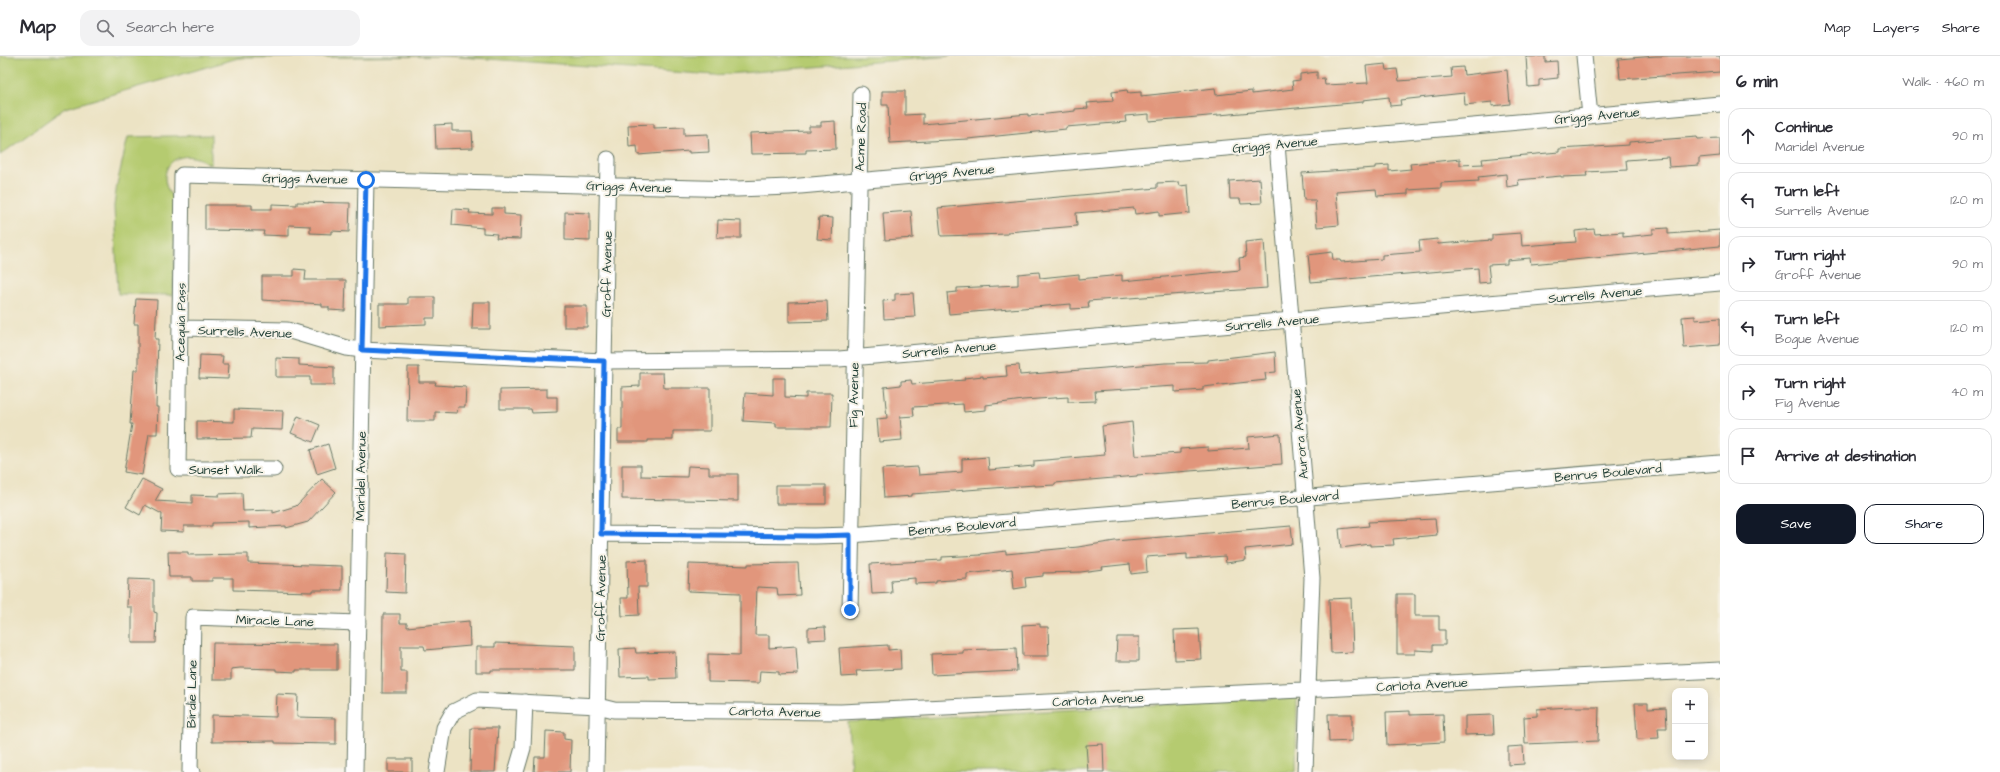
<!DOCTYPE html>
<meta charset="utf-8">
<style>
:root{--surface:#fff;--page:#f2f2f3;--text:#2b2b33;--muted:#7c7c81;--line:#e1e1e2;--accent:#111827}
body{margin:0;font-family:"Architects Daughter",sans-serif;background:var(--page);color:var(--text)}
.controls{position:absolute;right:12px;bottom:12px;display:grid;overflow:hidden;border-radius:8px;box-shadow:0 2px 10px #0003}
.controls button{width:36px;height:36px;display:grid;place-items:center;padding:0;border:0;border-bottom:1px solid var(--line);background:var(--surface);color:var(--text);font:20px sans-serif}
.stop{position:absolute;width:12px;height:12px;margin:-9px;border:3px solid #1a73e8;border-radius:50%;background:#fff}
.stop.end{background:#1a73e8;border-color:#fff;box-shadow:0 1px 4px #0008}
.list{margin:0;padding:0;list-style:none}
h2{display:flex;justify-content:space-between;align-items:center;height:52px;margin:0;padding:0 16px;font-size:17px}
h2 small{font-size:13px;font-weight:400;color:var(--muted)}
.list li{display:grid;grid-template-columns:26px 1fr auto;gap:12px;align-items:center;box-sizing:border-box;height:56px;margin:0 8px 8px;padding:0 8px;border:1px solid var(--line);border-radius:12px}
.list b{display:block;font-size:15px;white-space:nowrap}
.list p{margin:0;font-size:13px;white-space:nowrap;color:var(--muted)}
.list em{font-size:13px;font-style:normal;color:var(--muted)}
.actions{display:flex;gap:8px;padding:12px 16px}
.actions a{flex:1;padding:9px 0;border:1px solid var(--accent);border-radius:12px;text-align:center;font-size:14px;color:var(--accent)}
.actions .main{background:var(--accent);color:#fff}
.icon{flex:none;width:22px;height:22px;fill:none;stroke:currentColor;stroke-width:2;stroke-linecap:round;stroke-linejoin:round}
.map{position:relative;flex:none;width:1720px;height:716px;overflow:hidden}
header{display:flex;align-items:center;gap:24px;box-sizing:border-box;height:56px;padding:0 20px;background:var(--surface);border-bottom:1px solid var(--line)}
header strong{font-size:19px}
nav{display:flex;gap:22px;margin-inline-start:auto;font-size:14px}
.search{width:280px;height:36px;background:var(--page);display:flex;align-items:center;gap:10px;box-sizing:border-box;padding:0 14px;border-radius:12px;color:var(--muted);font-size:15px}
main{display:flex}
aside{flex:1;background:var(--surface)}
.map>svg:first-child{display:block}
.green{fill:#b5cb6f;stroke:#6a8452}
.building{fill:#e1967b}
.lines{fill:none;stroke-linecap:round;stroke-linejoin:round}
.street-casing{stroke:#677766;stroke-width:17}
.street{stroke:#fff;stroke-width:15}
.route{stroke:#1a73e8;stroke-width:5}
.labels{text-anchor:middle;stroke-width:4;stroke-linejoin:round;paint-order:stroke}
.street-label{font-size:13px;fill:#1f3d34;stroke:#f7f3e8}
</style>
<header>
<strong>Map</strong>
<div class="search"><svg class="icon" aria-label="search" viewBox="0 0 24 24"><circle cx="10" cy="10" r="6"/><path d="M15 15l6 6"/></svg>Search here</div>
<nav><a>Map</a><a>Layers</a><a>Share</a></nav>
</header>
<main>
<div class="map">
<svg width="1720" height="716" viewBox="0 0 1720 716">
<rect width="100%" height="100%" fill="#f7f3e8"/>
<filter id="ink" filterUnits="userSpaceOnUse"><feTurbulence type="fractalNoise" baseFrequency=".025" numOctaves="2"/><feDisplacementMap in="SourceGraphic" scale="8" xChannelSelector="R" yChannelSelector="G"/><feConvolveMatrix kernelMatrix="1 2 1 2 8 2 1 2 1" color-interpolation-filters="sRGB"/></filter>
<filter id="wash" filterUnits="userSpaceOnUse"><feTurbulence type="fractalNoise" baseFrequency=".012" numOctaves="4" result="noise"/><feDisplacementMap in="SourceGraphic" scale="16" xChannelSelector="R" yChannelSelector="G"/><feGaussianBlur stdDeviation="0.9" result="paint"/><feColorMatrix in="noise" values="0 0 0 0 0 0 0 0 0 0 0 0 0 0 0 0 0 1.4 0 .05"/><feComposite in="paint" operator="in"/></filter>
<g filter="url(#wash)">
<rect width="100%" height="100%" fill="#ece3c4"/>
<path class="green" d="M0,0H950L715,19L447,0L238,2L65,52L0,99Z
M211,79V109C207,107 202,103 197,102C178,96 161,108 166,129C168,136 174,142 175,149C176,179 174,209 173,239L118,238L114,150L117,128L128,81Z
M1297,641L1296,716H851L848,666Z"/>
<g id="blocks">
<path class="building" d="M1545,0V6L1557,5L1558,22L1539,24V30L1528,31L1526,1Z
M1656,0H1720V16L1620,23L1618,3Z
M1386,8L1387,14L1397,13L1399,25L1452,21L1451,12L1463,11L1464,19L1507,14L1510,48L1492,50V46L1465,49L1464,37L1400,44L1401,49L1390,50L1389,41L1363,44V46L1186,62L1149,65V58L1125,60L1126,66L1066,71V73L968,83L890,87L888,49H882V35H905V59L923,58V68L1028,58V60L1075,55V53L1088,52L1087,47L1113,45L1112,36L1127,34L1128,37L1141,36V40L1215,32L1216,39L1252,35V38L1293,33L1292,25L1300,24V18L1317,16V23L1324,22L1325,29L1368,27L1366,10Z
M835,65L836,93L806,94V97L751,98L750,77L809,75V70H821V66Z
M452,68V75H472L473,92L436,93L435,69Z
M654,68V72L684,71V79L708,78L709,96L689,97V95L638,99L637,90L629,91L628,69Z
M1697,81L1698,83L1720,82V100L1699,102V109L1669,111L1668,101L1626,104L1627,114L1586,116L1587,120L1561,121V120L1518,124L1519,129L1507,131L1506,118L1478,121L1479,125L1441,127V132L1408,134V138L1377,140L1376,133L1336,136L1339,169L1317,171L1315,144H1304L1302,117L1375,112V110L1389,109V115L1411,113L1410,108L1460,103V109L1483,108L1482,103L1559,96V93L1629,89V86Z
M1260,123L1262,147L1241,148L1240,143H1230L1229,125Z
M1179,126L1180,130L1188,129L1190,157L1159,160V155L1135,158L1134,152L1076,157L1077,170L1008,176V178L941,180L938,152L1114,136L1157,132V127Z
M297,146L350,147L349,176L332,175V178L310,177V170L289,169V180L263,179L264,175L205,174V149H252V153H272V148L297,149Z
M492,152H504V158L521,159L520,183L496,182L497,178L483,177V172L452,169L453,153L470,154L469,157L492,158Z
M911,155L913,182L885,184L883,157Z
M565,156L590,157V185L565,184Z
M819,161L833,162L832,184L817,183Z
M718,164L741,165V182H717Z
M1668,172V178L1720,174V190L1531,208L1530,202L1507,204V208L1488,209L1490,226L1479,227L1478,212L1311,226L1308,199L1332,196L1333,204H1340L1341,206L1382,203V199L1420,196L1419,185L1437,183L1438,188L1492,184V179L1521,177L1522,190L1576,186L1575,175L1594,173L1595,178L1623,176V181L1653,178V173Z
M1264,184L1267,232L1088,245L1089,252L1071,253V248L949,258L947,237L957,236V232L1018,229V218L1039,216L1040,222L1079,218V223L1122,219V225L1240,214L1239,202L1246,201L1245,186Z
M294,213L306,214L305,224H346L345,255L329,254V251H322V248L262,244V220H294Z
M913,237L915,261L884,263L883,245L895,244V238Z
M408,241H435V262H426V268L379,270V248H408Z
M136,243L157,244L155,283H158L156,351H158L157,378H149L142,419L124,416L132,368H130L134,314H138V268H134Z
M827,245L828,265L789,266V246Z
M473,246H490V273H472Z
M564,250H587V271H564Z
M1695,260V264L1720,262V289L1684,292L1682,261Z
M1275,296L1276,316L1265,317L1266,324L1203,331V334L1175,336V330L1095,335L1096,345L1068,346V341L1023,344L986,349V354L964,356L963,348L913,351L914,360L900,361L902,384L879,386L877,363L887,362L884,331L901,329V325L911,324L912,328L965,324L964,322L983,320V322L1007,320L1006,310L1019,309L1020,319L1165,307L1208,306V304Z
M200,299L223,300L222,308H229L228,323L199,322Z
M276,302L299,303V309L334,311V329H310V321H276Z
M408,311H419V326H436L435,329L466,331L465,351H458L457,357L435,356V365H407Z
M640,317H663L664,332H710V375H673V384H648V386H618V373H622V331L640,330Z
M773,322H785V341L806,342V337H832L831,371H776V367L743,365L745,337L773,339Z
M547,333V341H557V356L532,357L531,353H500V334Z
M234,353L283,355L282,374L252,373L251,382L197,383V365L234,366Z
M298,360L320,369L313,386L291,377Z
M1132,366L1135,400L1180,397V393L1208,391V395L1249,392L1248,381L1280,378L1282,408L1137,419V420L1055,427V429L1035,430V429L912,438V440L884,442L882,413L918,411L919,419L962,416V403L988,401L989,414L1034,410V405L1105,399L1102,370Z
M328,388L335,412L317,418L310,394Z
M622,409H641V420L687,421L688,410L709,411V418H738V445L622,443Z
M142,423L162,433L155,445L192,447V439L219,440V438L242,437L243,455L273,454V457L296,450L322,423L336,436L308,466L286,472V470L249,472V466L212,467V470H184V476L161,475L162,458L145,449L140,459L126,451Z
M776,429H826V448H776Z
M1435,463L1437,479L1393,483L1394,489L1370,490V488L1341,492L1339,473L1369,470L1368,466Z
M1291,470L1293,488L1245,493L1246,504L1226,507L1225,500L1187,503V498L1146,501L1147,516L1131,518L1130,508L1102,511L1103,513L1081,516L1043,517V520L1025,522L1026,531L1014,533L1012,513L967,518V523L936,525V527L915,528V522L891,524L892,537L872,538L870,508L942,504V501L981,499V498L1006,495V498L1078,491L1115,485Z
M168,496H188V499L248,498V507L342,510V534H312V536L233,534V522H212V525H192V521H169Z
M387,497L406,498L405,537L386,536Z
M647,504V531H638L639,559L622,560L621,542H628L627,505Z
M798,507L800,539L778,540L777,532L757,531L755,579H769V592L796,590L798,618L779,619V616L760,615L759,627L708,626V598L740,599V537L688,535L689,508L748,510V508Z
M128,523L154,524V556L157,557L156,587H132V551H127Z
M1397,538H1415V560H1439V574H1445V589H1433V595L1415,594V598H1397Z
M1351,542L1353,596L1331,597L1329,543Z
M383,558H400V567H407V571L469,565L470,590L425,594L424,590H401V616H407V637H382Z
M1040,568V571H1048L1049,600H1023L1022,569Z
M825,571L826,583L808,584V572Z
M1199,573L1201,603L1175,604L1174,574Z
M1117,581H1139V605H1116Z
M213,587L337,588V614H296V616L276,615V613L240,612L231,613V624H212Z
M495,587L575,590V614H491V616H476V591H495Z
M888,589V594L900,593L901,613L856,615L857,620L841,621L839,592Z
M635,592L636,597L675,596L676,622L649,623V620L620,621L619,593Z
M1016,592L1017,615L932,619L931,598L963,597V594Z
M277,638L298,639L297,661L336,662V688L275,687V685L212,686V659L276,661Z
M1635,647H1648V653L1666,652L1667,672H1658L1659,682L1637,683Z
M1570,651H1599L1598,685L1525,688L1524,661L1537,660V653Z
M1410,655V659L1443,658L1444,686L1387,689L1386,656Z
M1328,658H1352V685L1329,686Z
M1493,659L1494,678L1465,679V660Z
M471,672H498L495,716H470Z
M546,675L564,676V683L571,684L570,716H534L535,701H545Z
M1103,688L1104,716H1088L1086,689Z
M1523,690L1524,708L1508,709V691Z
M388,703H412V716H388Z"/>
</g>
</g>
<g filter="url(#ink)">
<use href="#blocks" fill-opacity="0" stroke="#677766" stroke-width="1"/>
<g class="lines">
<g class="street-casing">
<path id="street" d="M1584,0L1590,60
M1277,88L1312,522L1305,716
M180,272L287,274L347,292L362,294L604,305L839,303L1720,227
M274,413H178L182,119L737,133L789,131L1720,48
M601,478L815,480L851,479L1720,407
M850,554L861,38
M192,716H190L193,561L358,567
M355,716L366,123
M437,716L444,672L453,656L477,644L598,650L614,654L841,656L1720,614
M516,716L523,692L525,646
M596,716L608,103"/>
</g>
<use href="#street" class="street"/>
</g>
</g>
<g class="lines" filter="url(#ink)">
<path class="route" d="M366,124L362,294L604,305L601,478L815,480L850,479V554"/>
</g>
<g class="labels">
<g class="street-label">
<text transform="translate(1597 59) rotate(-5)" y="5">Griggs Avenue</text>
<text transform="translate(860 81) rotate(-88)" y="5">Acme Road</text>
<text transform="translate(1275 88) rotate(-5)" y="5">Griggs Avenue</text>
<text transform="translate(952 116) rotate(-5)" y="5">Griggs Avenue</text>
<text transform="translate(305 122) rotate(1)" y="5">Griggs Avenue</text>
<text transform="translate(629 130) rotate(2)" y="5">Griggs Avenue</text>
<text transform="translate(606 218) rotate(-89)" y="5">Groff Avenue</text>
<text transform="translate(1595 238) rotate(-5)" y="5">Surrells Avenue</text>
<text transform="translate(180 266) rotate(-89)" y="5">Acequia Pass</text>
<text transform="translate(1272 266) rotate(-5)" y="5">Surrells Avenue</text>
<text transform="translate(245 275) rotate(2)" y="5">Surrells Avenue</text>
<text transform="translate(949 293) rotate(-5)" y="5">Surrells Avenue</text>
<text transform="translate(853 339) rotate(-89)" y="5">Fig Avenue</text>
<text transform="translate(1299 378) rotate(-95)" y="5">Aurora Avenue</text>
<text x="226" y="418">Sunset Walk</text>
<text transform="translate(1608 416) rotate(-5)" y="5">Benrus Boulevard</text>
<text transform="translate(360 420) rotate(-89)" y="5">Maridel Avenue</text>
<text transform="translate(1285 443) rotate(-5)" y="5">Benrus Boulevard</text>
<text transform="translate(962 470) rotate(-5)" y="5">Benrus Boulevard</text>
<text transform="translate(600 542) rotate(-89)" y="5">Groff Avenue</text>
<text transform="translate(275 564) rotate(2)" y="5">Miracle Lane</text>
<text transform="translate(1422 628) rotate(-3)" y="5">Carlota Avenue</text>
<text transform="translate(191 638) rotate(-89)" y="5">Birdie Lane</text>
<text transform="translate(1098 643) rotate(-3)" y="5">Carlota Avenue</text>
<text transform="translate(775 655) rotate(1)" y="5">Carlota Avenue</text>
</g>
</g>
</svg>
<div class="controls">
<button>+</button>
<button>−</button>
</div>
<div class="stop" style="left:366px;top:124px"></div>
<div class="stop end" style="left:850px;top:554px"></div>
</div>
<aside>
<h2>6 min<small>Walk · 460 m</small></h2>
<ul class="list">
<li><svg class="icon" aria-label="ahead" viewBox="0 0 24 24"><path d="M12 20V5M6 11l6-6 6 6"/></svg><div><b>Continue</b><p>Maridel Avenue</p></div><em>90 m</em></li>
<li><svg class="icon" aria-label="left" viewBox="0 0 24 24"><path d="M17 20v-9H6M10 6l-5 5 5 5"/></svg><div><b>Turn left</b><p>Surrells Avenue</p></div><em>120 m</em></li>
<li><svg class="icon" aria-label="right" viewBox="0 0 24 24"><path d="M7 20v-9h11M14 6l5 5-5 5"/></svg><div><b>Turn right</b><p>Groff Avenue</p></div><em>90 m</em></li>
<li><svg class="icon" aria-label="left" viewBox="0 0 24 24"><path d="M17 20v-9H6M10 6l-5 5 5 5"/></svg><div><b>Turn left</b><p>Bogue Avenue</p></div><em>120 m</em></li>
<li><svg class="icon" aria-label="right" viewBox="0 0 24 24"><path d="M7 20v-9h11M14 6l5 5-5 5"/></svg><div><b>Turn right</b><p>Fig Avenue</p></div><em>40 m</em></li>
<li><svg class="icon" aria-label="arrive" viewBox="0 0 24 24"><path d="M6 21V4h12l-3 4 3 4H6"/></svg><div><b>Arrive at destination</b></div></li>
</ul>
<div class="actions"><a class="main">Save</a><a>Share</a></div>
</aside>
</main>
